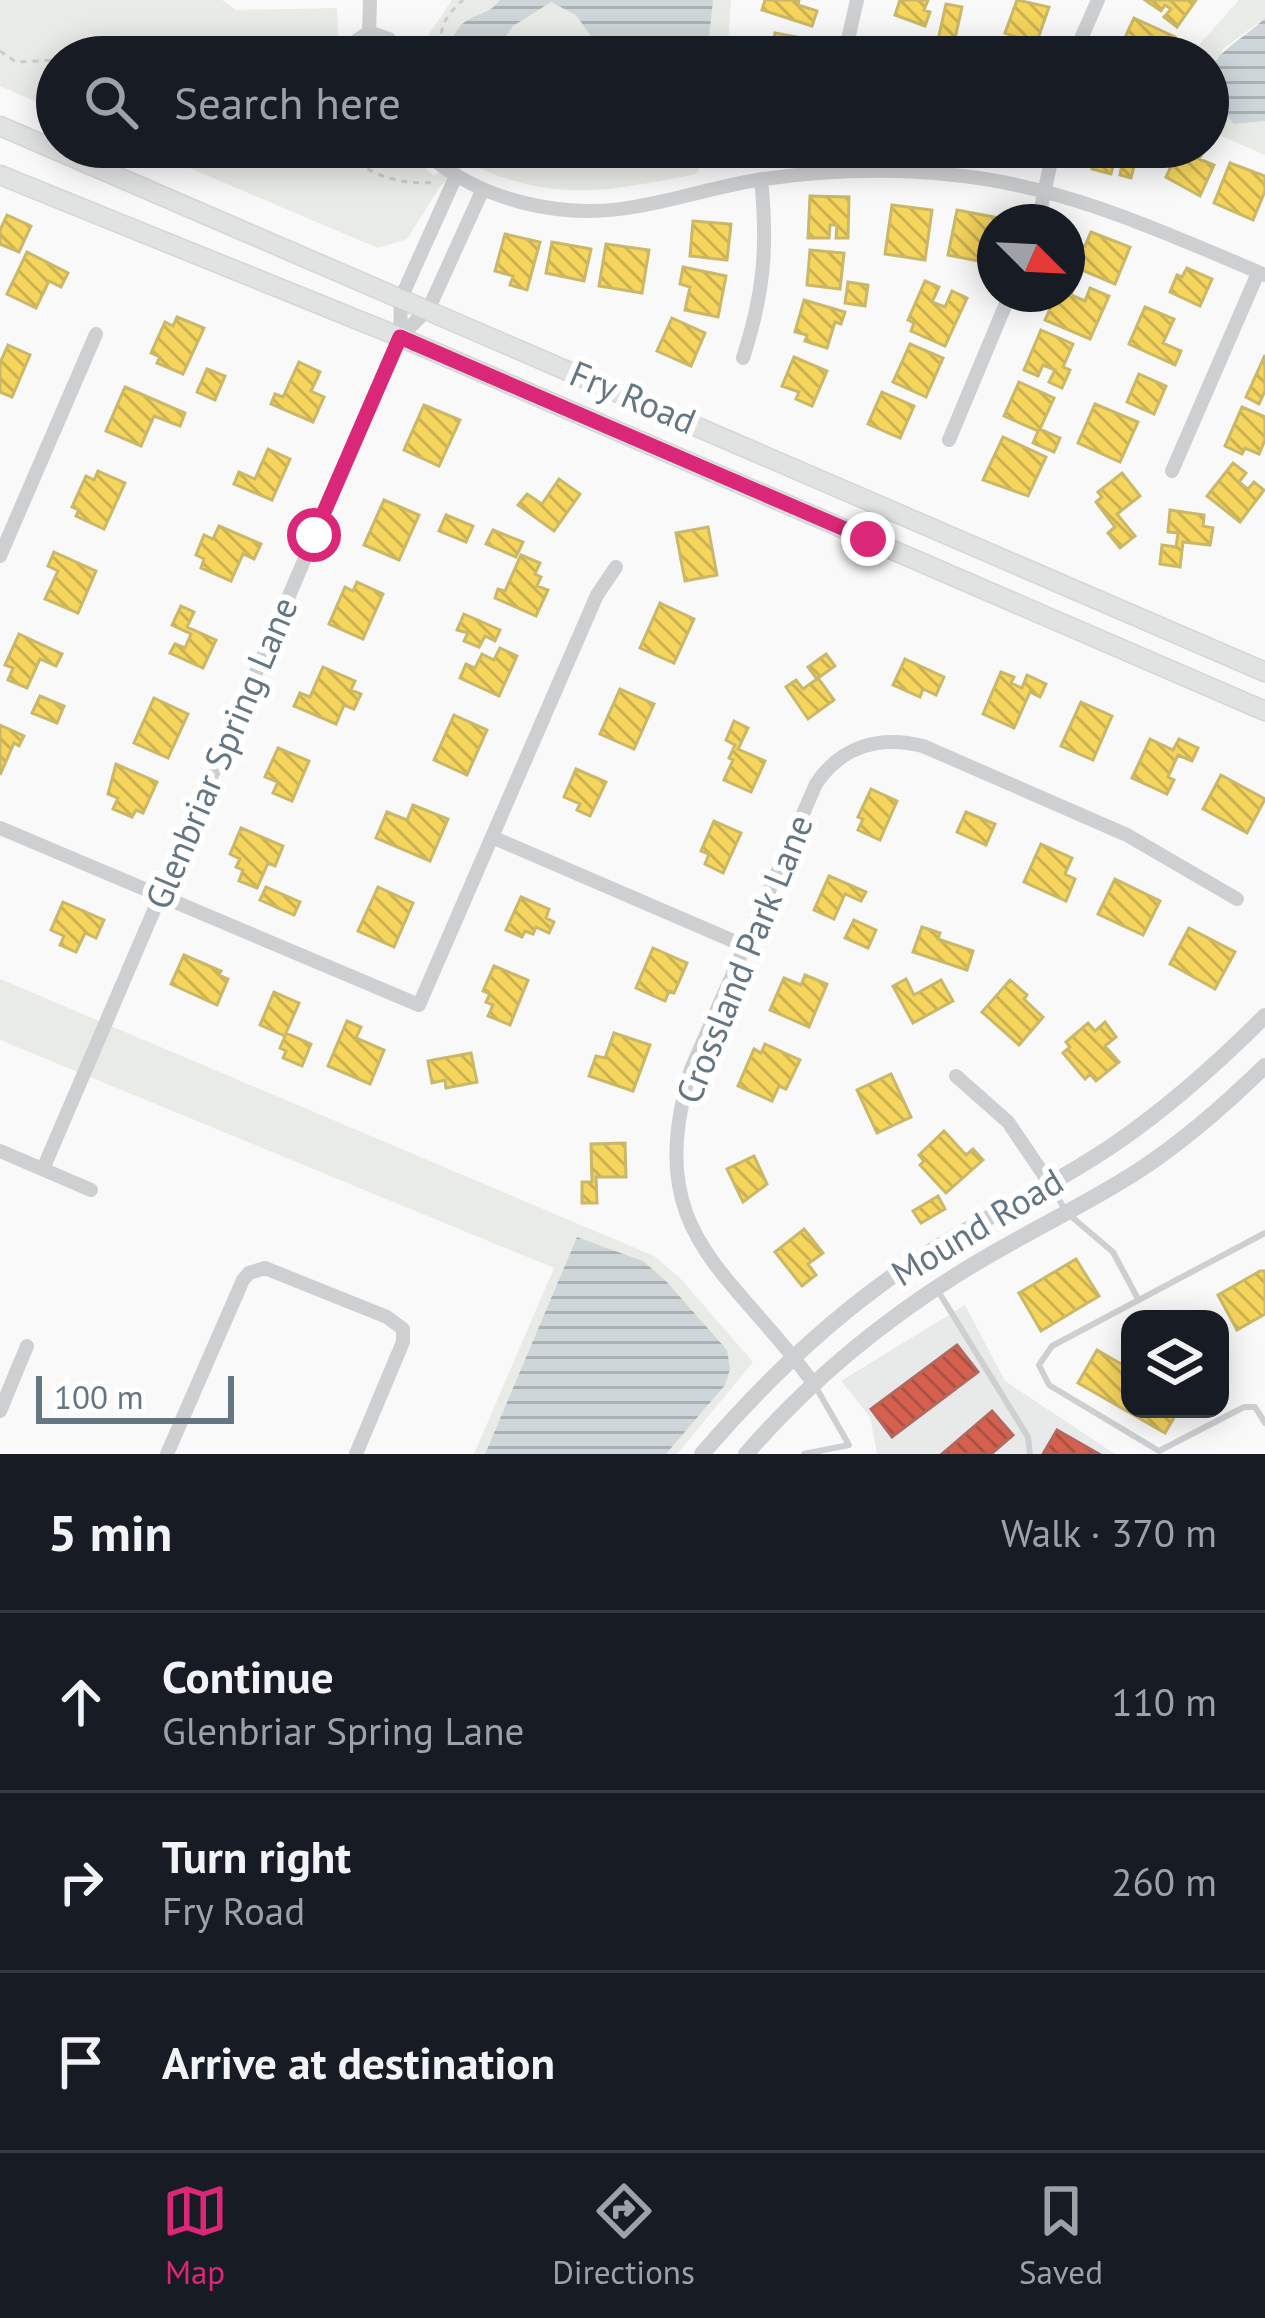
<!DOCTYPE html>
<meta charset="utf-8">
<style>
:root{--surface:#171b24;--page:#242831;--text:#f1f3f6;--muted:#9ea1a6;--line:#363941;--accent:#db2777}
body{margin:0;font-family:"PT Sans",sans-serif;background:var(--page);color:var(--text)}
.controls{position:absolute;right:36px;bottom:36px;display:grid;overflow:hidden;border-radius:24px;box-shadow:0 6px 30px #0003}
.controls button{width:108px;height:108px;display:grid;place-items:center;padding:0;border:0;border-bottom:3px solid var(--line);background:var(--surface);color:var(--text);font:60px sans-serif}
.compass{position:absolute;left:977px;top:204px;width:108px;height:108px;border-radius:50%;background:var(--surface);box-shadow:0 6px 30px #0003;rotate:114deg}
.scale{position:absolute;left:36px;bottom:30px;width:198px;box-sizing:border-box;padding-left:12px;border:6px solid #657683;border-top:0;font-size:33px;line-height:42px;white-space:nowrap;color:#657683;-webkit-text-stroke:9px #fff;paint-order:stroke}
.stop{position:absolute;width:36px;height:36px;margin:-27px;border:9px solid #db2777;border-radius:50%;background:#fff}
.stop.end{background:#db2777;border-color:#fff;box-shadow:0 3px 12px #0008}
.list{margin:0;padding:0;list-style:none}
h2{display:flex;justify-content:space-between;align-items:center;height:156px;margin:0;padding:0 48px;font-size:51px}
h2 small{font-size:39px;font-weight:400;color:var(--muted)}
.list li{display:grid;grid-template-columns:78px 1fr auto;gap:36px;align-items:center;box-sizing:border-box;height:180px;padding:0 48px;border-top:3px solid var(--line)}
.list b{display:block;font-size:45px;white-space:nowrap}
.list p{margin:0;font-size:39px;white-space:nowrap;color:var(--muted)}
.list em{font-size:39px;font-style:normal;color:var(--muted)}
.icon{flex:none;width:66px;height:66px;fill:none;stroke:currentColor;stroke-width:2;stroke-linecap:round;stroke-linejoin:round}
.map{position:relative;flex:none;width:1265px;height:1454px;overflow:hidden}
.search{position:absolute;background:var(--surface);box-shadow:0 6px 30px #0003;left:36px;right:36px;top:36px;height:132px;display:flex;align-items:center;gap:30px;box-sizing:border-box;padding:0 42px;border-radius:66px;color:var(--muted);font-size:45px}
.sheet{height:696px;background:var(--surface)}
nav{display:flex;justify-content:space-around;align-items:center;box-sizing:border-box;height:168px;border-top:3px solid var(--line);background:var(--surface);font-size:33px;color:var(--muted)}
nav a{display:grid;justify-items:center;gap:6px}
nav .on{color:var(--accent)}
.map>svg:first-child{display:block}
.built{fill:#e8e9e9}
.grass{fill:#e8ebe6}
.water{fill:url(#water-rules)}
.homes{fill:url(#homes-back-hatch);stroke:#cab868;stroke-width:3}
.shops{fill:url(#shops-back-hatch);stroke:#b4675d;stroke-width:3}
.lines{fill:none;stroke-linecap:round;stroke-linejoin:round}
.secondary-casing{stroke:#d5d6d7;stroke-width:21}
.path{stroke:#cbcccd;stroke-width:3;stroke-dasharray:6 6;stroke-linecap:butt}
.service{stroke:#cecfd0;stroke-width:6}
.minor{stroke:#cecfd0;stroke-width:14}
.tertiary{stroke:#cecfd0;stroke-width:16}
.secondary{stroke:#e1e2e2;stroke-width:18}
.route{stroke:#db2777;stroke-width:15}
.labels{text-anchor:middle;stroke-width:12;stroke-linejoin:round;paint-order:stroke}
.street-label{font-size:36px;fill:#657683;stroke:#fff}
</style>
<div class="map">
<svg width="1265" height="1454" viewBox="0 0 1265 1454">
<defs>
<pattern id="water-rules" width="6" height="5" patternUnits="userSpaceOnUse" patternTransform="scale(3)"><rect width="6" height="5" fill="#ced6d9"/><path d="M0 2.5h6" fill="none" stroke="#abb2b5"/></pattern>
<pattern id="homes-back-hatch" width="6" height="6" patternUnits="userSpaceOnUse" patternTransform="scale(3)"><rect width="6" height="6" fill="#f6d55c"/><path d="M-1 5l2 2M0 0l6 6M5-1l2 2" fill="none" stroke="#cbb151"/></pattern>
<pattern id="shops-back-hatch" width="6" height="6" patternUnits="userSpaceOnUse" patternTransform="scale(3)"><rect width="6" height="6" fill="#d6604d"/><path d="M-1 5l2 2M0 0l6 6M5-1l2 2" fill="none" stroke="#a85144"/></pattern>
</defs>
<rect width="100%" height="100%" fill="#f9f9f9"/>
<path class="built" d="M965,1305L1005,1381L1115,1454H877L870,1417L841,1381Z"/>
<path class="grass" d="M0,0H222L236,10L337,8L339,57H57V111L0,86Z
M452,0H731L727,57H425V40Z
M1239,0H1265V18L1223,49L1214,89L1234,124L1265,121V155L1208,130V57H1193L1197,47Z
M140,147H402L434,176L458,157L453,147H712L696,174C609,191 553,204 468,163L441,185L407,239L378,248Z
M0,979L654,1256L679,1277L753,1362L677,1454H666L725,1384L727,1350L666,1281L643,1261L577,1237L485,1454H474L554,1268L0,1040Z"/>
<path class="water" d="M500,0H713L707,57H606L576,15L551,2L513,26L492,55L458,52L452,41C464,9 485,21 500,0Z
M1265,18V121L1234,124C1183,61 1226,55 1265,18Z
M577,1237L643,1261L666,1281L727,1350L730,1369L725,1385L666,1454H485Z"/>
<path class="homes" d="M765,0H799L798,5L817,11L812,26L762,10Z
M900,0H928L924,10L930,12L925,26L895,15Z
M1017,0L1049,7L1036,44L1005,33Z
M1145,0H1196L1177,27L1164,17L1171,9L1165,5L1161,11Z
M946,4L962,7L954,43L938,40Z
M1134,18L1175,37L1166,57H1116Z
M775,33L807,39L804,57H771Z
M890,39L928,46L926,57H887Z
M1098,147H1139L1131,178L1120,175L1122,164L1114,162L1111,174L1092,169Z
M1180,147L1203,152L1199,159L1214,165L1200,196L1166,177Z
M1230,163L1265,176V191L1253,220L1214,203Z
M810,196L849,197L848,238H836L837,225H830L829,238H808Z
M892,205L932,210L925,260L885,254Z
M957,210L999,218L989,263L948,255Z
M7,215L31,226L19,252L0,244V230Z
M693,221L731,224L727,260L690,256Z
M1091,232L1130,247L1115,284L1077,268L1080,260L1069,255L1074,242L1085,246Z
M505,234L540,242L527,290L510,285L513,276L495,271Z
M552,242L591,249L584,281L546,273Z
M606,244L649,250L642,293L599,286Z
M810,250L844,253L840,289L807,285Z
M27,252L68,273L61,287L49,281L36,308L7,294Z
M683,267L726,276L718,317L685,310L690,287L680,284Z
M1187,268L1212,279L1200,306L1170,292L1177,275L1182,277Z
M1067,279L1076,283L1071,295L1085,301L1090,288L1109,296L1090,339L1045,320L1057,294H1067Z
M925,281L939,287L932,302L945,307L952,291L967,298L945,346L911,331L914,323L908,320Z
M848,282L868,285L865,306L845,303Z
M804,300L845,312L841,324L835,322L827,348L805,341L807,335L795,332Z
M1145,307L1174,319L1163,343L1181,351L1175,365L1129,344Z
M177,317L204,328L183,374L157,363L160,357L151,353L165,322L173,326Z
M672,318L705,333L691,366L657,351Z
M1041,330L1073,344L1063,367L1070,370L1062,388L1049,382L1055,370L1043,365L1038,376L1024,370Z
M910,344L943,358L926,397L893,382Z
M8,345L30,355L12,397L0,392V363Z
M1265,355V391L1259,404L1246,397Z
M794,357L827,371L812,406L796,399L799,392L782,386Z
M299,362L320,372L311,391L324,397L313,422L271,404L275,394L283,397Z
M207,369L225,376L215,400L197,392Z
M1139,374L1166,386L1154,414L1127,402Z
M1019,382L1054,398L1040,429L1060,438L1054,452L1033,443L1038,431L1004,416Z
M125,387L185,413L180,426L154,416L141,446L106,431Z
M882,392L914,406L900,438L868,424Z
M1095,404L1138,422L1120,462L1078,443Z
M424,405L460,420L439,466L404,450Z
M1242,407L1265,417V440L1259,454L1245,448L1242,454L1225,446Z
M1003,437L1046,457L1028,496L983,480Z
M268,449L290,459L272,500L234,484L239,472L255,479Z
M1233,463L1246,473L1239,482L1248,489L1254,482L1264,490L1240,522L1207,496Z
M98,471L125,483L104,529L76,516L79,510L72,507L86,476L94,480Z
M1122,473L1140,496L1117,514L1135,536L1120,548L1108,533L1115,527L1096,502L1102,497L1098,492Z
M559,479L580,494L554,531L518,505L527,494L542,504Z
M384,500L419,515L399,560L364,545Z
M1170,510L1204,515L1203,526L1213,528L1210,545L1183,542L1180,567L1160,564L1162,545L1176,547L1178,533L1168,532Z
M446,515L473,526L466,542L439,531Z
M219,526L261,544L254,559L243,554L231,581L201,568L204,559L196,555L204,535L213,539Z
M708,527L717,575L685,581L676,533Z
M493,530L523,542L516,557L486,544Z
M54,552L96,571L78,613L45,599L58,571L48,566Z
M521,555L540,563L535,574L541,577L537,586L548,590L536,616L495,598L498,589L505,591Z
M357,582L383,594L363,639L329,624L345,587L353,591Z
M660,603L694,619L674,663L640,648Z
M181,606L194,612L187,627L216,640L203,668L170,653L175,644L185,648L191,634L172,625Z
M464,614L500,630L495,641L485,636L479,647L464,641L468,633L457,630Z
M19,634L62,654L56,666L40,659L27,688L8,680L13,668L5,665Z
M500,648L517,656L499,696L460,678L466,664L475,668L482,654L494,660Z
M826,654L835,666L818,678L834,700L808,719L786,687L796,680L803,689L817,679L808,667Z
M905,659L944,677L936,695L923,689L920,697L893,685Z
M323,667L355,681L351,690L361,694L354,709L344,705L336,724L294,706L300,693L310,697Z
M1001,672L1014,677L1011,683L1022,688L1027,675L1046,684L1040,697L1030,692L1014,728L983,714Z
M620,689L654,704L634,749L600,734Z
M40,696L64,706L57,723L32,713Z
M154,698L188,714L168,758L134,743Z
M1081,702L1112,716L1093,760L1061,746Z
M454,715L487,730L467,775L434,760Z
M734,721L748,728L738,749L765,761L751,792L724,780L733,760L729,758L735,745L726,740Z
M0,725L24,736L19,746L14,743L0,775Z
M1150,739L1173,750L1179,739L1198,748L1192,761L1178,755L1168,777L1174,780L1167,794L1132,778Z
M278,748L309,761L292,801L273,793L278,782L265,777Z
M116,764L157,782L143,813L136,810L132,817L113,809L118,798L108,794Z
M576,769L606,782L590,816L577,810L580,804L564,797Z
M1221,775L1265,799L1247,833L1203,809Z
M871,789L897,801L880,840L858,830L863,819L858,817Z
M413,805L448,819L430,861L376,838L387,812L407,820Z
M966,812L995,824L986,845L957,832Z
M714,821L741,833L723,873L705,864L709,854L701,851Z
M241,828L283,846L275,866L268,863L257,888L239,881L243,870L236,867L240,859L230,854Z
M1041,844L1072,858L1065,874L1075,879L1066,901L1024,882Z
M829,876L866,892L861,901L845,894L834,919L814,910Z
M1115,879L1160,901L1143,935L1098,914Z
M266,887L300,902L294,915L260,900Z
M378,887L413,903L394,947L358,931Z
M521,897L549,909L546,918L554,922L549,933L536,927L533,934L525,931L522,937L506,930Z
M63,902L104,920L96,938L85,933L76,952L60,945L64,936L51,930Z
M854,920L876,930L868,948L845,938Z
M922,927L940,933L938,939L973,951L967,970L913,952Z
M1189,928L1235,952L1215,989L1170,964Z
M653,948L687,963L674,993L669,991L665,1001L636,988Z
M184,955L221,971L219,975L228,979L217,1005L171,984Z
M494,966L528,980L510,1025L488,1016L493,1005L486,1002L490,994L483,991Z
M805,975L827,984L809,1027L770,1010L784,978L801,985Z
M906,979L914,995L941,980L953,1001L913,1023L893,986Z
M1010,980L1027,995L1024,999L1043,1017L1019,1045L982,1012Z
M274,992L299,1003L286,1033L311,1044L302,1066L283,1058L286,1051L280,1048L285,1036L260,1025Z
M347,1021L361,1027L356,1038L384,1050L370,1084L328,1066Z
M1105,1022L1116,1037L1105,1046L1119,1062L1096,1081L1090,1074L1085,1079L1063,1053L1070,1047L1066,1042L1088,1023L1095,1031Z
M614,1033L650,1045L633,1091L589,1076L596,1056L605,1058Z
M765,1044L800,1060L786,1089L779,1086L772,1101L738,1086L754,1049L761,1053Z
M471,1053L477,1082L446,1088L445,1080L432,1083L428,1061Z
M891,1074L911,1117L877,1133L857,1090Z
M944,1131L966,1155L973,1149L983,1160L946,1193L920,1165L924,1161L919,1155Z
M625,1143L626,1177H596L597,1203H582V1182H592L591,1144Z
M754,1156L767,1184L743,1202L727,1169Z
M938,1196L945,1209L921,1223L913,1211Z
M804,1229L823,1253L808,1264L816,1275L802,1286L775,1252Z
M1076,1259L1099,1296L1041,1331L1019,1293Z
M1260,1271H1265V1314L1237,1330L1218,1295Z
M1097,1350L1130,1369V1409H1179L1165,1433L1078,1383Z"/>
<path class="shops" d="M957,1345L978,1372L892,1437L871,1409Z
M992,1411L1013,1435L991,1454H942Z
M1057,1430L1099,1454H1043Z"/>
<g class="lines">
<g class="secondary-casing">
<path id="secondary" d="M0,126L1265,672
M0,175L400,337L1265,711"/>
</g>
<path class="path" d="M0,51L16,62L57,60
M178,57L190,42L204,38L234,57
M446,57C435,32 444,17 463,0
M339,147C366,174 398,186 436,182
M462,161L470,147"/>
<path class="service" d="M1051,1185L1066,1212L1113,1252L1138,1299
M1265,1233L1052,1346L1039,1365L1049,1385L1159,1451L1244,1407H1255L1265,1423
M938,1291L1028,1437L1030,1454
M804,1454L849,1445L817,1389"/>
<path class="minor" d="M369,32L370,0
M354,57L356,41L369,32L389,39L392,57
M844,57L857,0
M1073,57L1098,0
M419,147C476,201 563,221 639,206C681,199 721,185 764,179C828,170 890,168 954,175C1065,186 1164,232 1265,275
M839,147V170
M1038,222L1054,147
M400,337L401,298L456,176
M743,358C764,293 768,247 761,179
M949,440L1010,294
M1172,471L1258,273
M0,556L96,334
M0,828L419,1005L597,595L616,567
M492,837L745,946
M956,1076L1008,1122L1050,1184
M0,1151L91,1190
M43,1169L400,337L429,308L483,189
M813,1383C729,1267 641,1235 691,1069L816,784C841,746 880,735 923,746L1127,835L1237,899
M0,1411L27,1346
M167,1454L243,1280L249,1273L265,1268L387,1317L403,1329V1342L356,1454"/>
<path class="tertiary" d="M702,1454C761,1385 823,1325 897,1273C968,1224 1048,1190 1119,1141C1171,1105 1220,1061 1265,1016
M746,1454C807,1384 877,1325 955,1276C1014,1238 1079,1209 1138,1171C1184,1141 1226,1104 1265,1066"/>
<use href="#secondary" class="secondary"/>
</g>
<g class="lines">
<path class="route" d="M314,535L400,337L868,539"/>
</g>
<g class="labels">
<g class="street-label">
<text transform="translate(633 397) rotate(23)" y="13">Fry Road</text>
<text transform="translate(221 753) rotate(-67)" y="13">Glenbriar Spring Lane</text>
<text transform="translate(744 959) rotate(-68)" y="13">Crossland Park Lane</text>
<text transform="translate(977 1227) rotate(-31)" y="13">Mound Road</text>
</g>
</g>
</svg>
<div class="controls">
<button><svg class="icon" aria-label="layers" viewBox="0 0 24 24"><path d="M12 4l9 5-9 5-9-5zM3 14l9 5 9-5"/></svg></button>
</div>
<svg class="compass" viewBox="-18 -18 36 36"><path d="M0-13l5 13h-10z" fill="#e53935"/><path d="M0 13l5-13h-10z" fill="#9ea1a6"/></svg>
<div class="scale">100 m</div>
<div class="stop" style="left:314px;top:535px"></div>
<div class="stop end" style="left:868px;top:539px"></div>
<div class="search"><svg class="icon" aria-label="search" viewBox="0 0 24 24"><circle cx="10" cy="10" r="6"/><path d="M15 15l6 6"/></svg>Search here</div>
</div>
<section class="sheet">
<h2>5 min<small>Walk · 370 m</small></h2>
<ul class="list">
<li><svg class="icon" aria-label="ahead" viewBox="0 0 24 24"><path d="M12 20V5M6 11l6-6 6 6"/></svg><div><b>Continue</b><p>Glenbriar Spring Lane</p></div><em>110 m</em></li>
<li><svg class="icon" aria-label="right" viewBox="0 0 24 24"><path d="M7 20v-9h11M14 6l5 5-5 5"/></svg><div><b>Turn right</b><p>Fry Road</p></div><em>260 m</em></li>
<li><svg class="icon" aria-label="arrive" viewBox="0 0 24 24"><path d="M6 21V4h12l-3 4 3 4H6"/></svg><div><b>Arrive at destination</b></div></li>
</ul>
</section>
<nav>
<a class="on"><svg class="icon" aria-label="map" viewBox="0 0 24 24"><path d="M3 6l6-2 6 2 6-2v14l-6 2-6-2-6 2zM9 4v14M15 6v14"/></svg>Map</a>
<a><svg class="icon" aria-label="directions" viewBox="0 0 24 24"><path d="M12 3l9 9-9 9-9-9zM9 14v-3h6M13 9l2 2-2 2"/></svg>Directions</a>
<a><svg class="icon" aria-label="saved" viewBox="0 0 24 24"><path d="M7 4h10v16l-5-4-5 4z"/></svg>Saved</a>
</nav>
